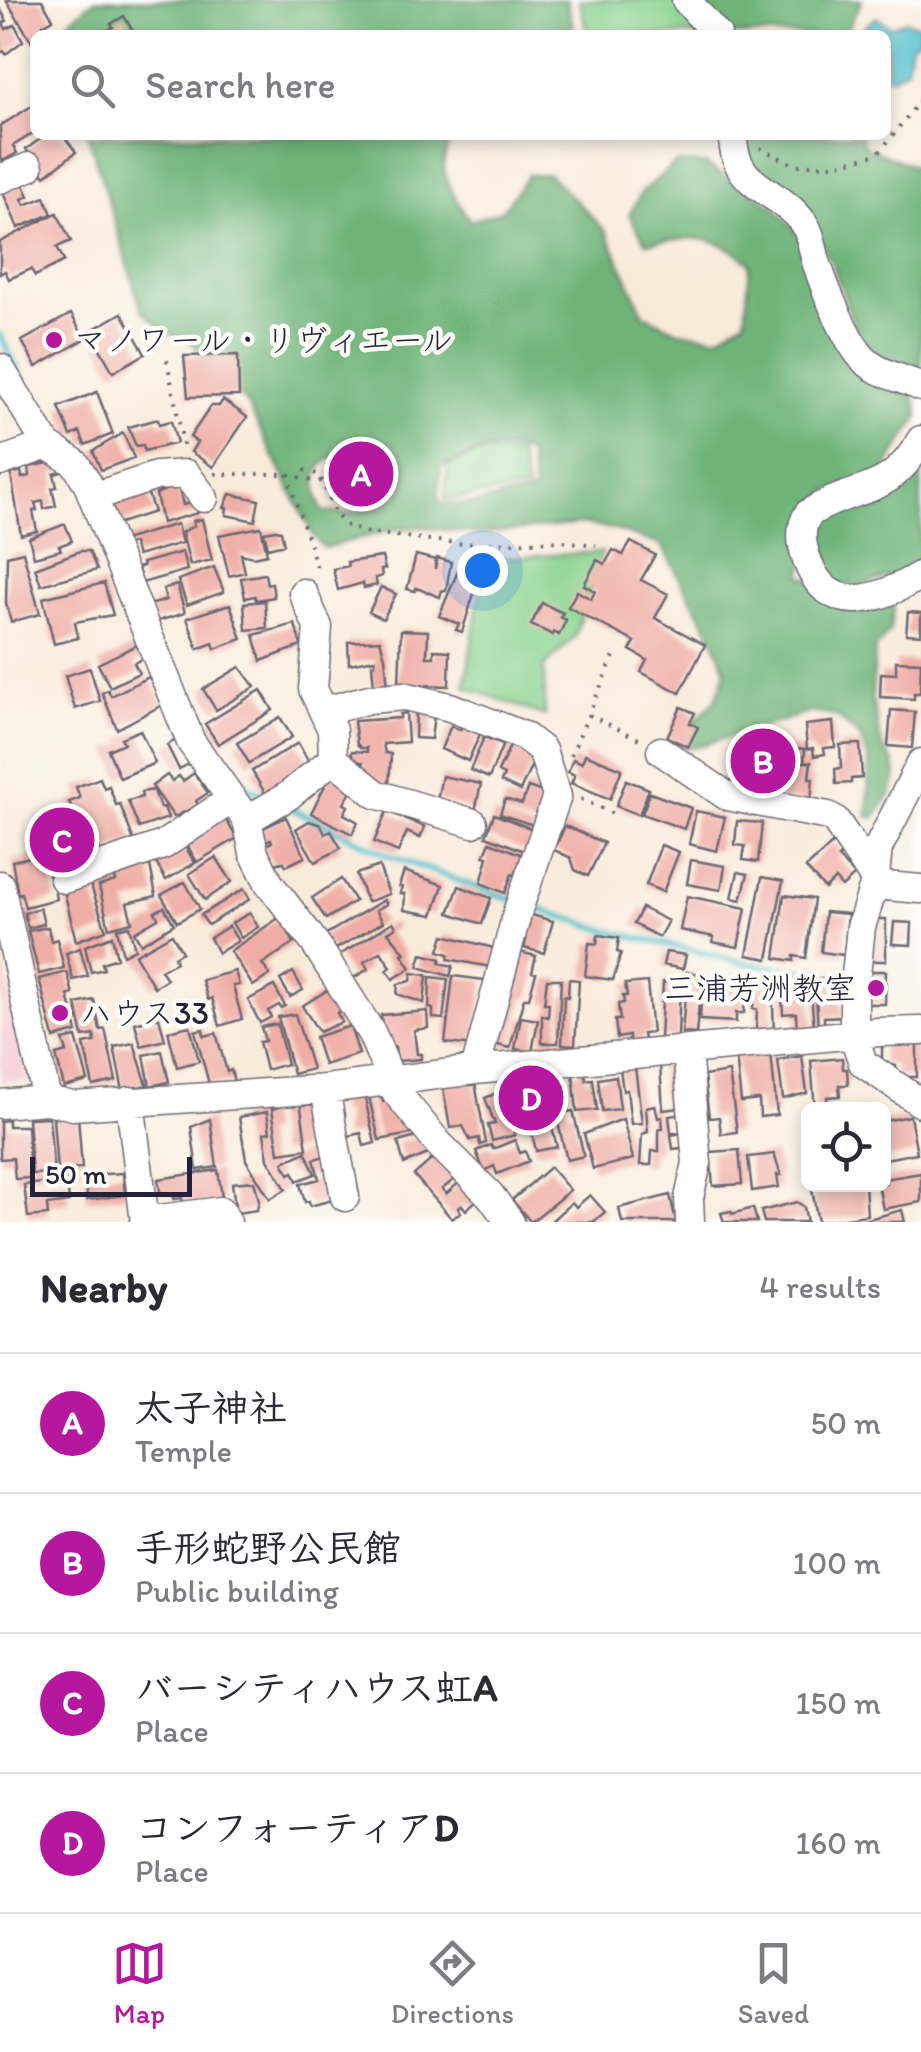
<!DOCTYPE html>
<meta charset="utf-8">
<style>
:root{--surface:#fff;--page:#f7f7f7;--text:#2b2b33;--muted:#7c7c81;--line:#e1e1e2;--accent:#b5179e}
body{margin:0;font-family:Itim,"Klee One",sans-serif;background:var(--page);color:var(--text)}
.controls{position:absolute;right:30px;bottom:30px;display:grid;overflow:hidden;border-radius:15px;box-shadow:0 5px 15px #0003}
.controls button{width:90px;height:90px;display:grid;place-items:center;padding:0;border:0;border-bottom:2px solid var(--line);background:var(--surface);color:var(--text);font:50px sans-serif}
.scale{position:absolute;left:30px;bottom:25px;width:162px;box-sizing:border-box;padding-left:10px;border:5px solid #22223b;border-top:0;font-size:28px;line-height:35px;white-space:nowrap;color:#22223b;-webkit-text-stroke:8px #fdfcf7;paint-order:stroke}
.you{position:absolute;left:482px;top:570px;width:35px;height:35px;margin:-25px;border:8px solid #fff;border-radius:50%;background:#1a73e8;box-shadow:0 0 0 15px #1a73e833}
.badge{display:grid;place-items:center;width:65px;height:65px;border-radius:50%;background:var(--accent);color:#fff;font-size:32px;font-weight:700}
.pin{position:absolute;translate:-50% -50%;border:5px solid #fff;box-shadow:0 2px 10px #0006}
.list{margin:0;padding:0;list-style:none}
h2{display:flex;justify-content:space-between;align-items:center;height:130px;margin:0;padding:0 40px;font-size:42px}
h2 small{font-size:32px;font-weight:400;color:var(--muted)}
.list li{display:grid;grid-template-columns:65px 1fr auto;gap:30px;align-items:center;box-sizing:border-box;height:140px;padding:0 40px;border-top:2px solid var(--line)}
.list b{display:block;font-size:38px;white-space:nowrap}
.list p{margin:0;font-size:32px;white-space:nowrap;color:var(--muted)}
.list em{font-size:32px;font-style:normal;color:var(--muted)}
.icon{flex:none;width:55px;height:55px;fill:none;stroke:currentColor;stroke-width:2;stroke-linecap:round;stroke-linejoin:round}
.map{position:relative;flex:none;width:921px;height:1222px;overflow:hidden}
.search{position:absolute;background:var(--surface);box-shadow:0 5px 15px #0003;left:30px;right:30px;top:30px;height:110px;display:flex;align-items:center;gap:25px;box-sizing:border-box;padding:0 35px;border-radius:15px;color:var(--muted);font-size:38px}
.sheet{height:690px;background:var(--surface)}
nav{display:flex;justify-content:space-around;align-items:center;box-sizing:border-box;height:140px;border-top:2px solid var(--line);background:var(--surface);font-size:28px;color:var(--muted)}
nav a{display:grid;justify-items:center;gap:5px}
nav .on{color:var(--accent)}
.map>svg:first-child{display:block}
.built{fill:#f6cfd8}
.green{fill:#88d28e;stroke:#557a64;stroke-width:2.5}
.forest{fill:#6eb479;stroke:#486b5a;stroke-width:2.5;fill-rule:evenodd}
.water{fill:#55c1cd;stroke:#3c7284;stroke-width:2.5}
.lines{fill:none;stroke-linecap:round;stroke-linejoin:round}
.stream{stroke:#55c1cd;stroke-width:6}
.building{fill:#efada5}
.minor-casing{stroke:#6d6873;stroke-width:31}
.path{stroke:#6d6873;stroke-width:4;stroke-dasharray:2.5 8;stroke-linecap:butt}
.minor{stroke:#fff;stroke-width:28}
.poi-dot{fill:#b5179e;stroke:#fdfcf7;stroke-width:4}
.labels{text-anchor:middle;stroke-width:9;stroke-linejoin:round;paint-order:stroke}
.poi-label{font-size:32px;fill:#22223b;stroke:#fdfcf7;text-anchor:start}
</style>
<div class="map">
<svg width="921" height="1222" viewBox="0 0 921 1222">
<rect width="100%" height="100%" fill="#fdfcf7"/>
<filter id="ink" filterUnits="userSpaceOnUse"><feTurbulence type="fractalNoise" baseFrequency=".01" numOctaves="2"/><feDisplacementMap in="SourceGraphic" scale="20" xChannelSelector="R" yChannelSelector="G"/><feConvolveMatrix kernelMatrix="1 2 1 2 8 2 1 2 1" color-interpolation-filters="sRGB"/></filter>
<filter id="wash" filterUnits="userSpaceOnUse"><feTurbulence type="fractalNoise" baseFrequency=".0048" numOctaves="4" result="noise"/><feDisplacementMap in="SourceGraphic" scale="40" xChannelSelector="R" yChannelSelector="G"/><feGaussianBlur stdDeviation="2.25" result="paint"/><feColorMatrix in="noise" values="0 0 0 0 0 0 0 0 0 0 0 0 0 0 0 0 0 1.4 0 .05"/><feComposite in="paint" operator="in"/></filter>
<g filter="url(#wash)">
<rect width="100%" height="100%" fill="#f9ebda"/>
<path class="built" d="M0,946L27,1080L0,1082Z"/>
<path class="green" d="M579,0H673L704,35H588Z
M485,452L519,454L527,489L445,500L448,466Z
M602,552L575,636L544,667L545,716L465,687L485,559Z"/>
<path class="forest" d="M95,0H567L575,35H67L70,20Z
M699,0H862L844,35H725Z
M88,135H456C429,165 453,193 470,221L502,211L528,175L549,174L606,231L644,315L679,331L717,337L745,320L750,263C715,232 691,237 646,243L629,215L642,192L676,163L705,164L774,206L795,230L850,353L915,399L919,416L883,473L826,492L801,576L884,599L894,607L890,631L875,649L872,698L882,747L894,762L896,776L891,793L876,817H868L869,760L860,737L836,716L811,712L689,749L680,743L681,734L716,700L726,671L713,637L661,545L613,529L581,524L478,534L422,527L390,530L324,548L314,537L247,404L193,343L168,333L142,311ZM355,449C392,452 404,471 385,504L347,514L322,511C309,475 317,458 355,449ZM499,449L522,450L528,454L534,489L531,492L472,504H443L438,499L441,467L480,451Z
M742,135H860L865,147L921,169V380L882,359L858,337L834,268L814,226L745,155Z
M921,455V561C894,576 830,608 816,561C812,549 813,533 812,520Z"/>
<path class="water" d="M876,17L891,27L905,20L920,26L919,39L911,44L907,68L892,77L886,76V35H868L864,28Z"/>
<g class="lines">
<path class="stream" d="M0,335L23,380
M181,684L191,697
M237,781L266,797
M287,806L385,854L515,901
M527,905L608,931L747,963L828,975"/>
</g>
<g id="blocks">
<path class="building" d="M6,0H42L53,19L43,25L49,35H35V47Z
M0,9L7,21L3,23L6,29L15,25L23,41L6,54L4,51L0,53Z
M124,16L135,35H99L113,27L111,24Z
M35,104V132L13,146L17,153L3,161L0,157V126Z
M46,135H63L76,152L45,176L26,149Z
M22,181L29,196L22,199L25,205L45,197L52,214L18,228L2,190Z
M57,213L71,241L57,247L64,261L35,276L31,269L9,279L5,271L0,274V242Z
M122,313L145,354L113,372L90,331Z
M71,314L85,339L36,367L22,341Z
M238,355L239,396L188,397L184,356Z
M97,392L113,434L85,445L80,432L71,436L59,407Z
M223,400L247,417L213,467L191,452L197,442L190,437L211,406H219Z
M158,419L159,424L171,421L177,443L144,451L143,445L136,446L128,427Z
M123,433L134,458L101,470L93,451Z
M366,456L368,464L376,462L378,473L370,475L375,496L360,500L355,478L351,479L349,468L352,467L350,459Z
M59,461L62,472L54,474L57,487L52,488L56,506L44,509L43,501L35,503L37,510L33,511L37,531L21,535L11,474L21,471L22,478L30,476L29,467Z
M178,484L183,505L195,502L198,513L162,523L156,494Z
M145,485L154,512L117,524L109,499Z
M230,494L259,500L255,521L226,515L227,508H224Z
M202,519L212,560L190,565L182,532L194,526L193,521Z
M65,524L72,541L59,546L61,550L34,557L29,538Z
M177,524L182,543L137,556L133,543L122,546L120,541Z
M261,527L267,554L253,557L241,554L245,572L229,576L219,535Z
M276,530L281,531L284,544L268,548L264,532Z
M631,542L655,555L641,580L668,594L655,618L705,645L680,693L641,672L647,660L630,650L635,642L568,607L577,591L591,599L595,591L584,585L597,560L605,564L613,550L623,555Z
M80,551H89L97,570L41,585L35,568Z
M23,552L40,614L11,622L6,603L7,556Z
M182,552L187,570L142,583L138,568L143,566L142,563Z
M416,555L435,560V569L437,558L451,562L446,591L442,590L440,597L416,588L415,591L407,589Z
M382,557L385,569L381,570L382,576L375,578L377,585L364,588L363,583L338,590L333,569L348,566L347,562Z
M214,567L224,592L187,605L178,580Z
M458,571L471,577L468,584L476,587L462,632L456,630L459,624L439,616Z
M265,574L267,584L272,583L274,597L256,600L255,596L245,598L241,578Z
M104,583L113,615L75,622L78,638L54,644L43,598Z
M177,585L185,613L155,622L150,605L166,600L163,589Z
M381,587L396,594L383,619L369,612Z
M265,601L267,628L246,630L244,603Z
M542,603L563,613L560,617L566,620L559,635L554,632L553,635L531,625Z
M230,604L242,639L215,649L213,643L198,649L187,618Z
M908,612L921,613V635L906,634Z
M295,624L301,646L261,661L254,635Z
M401,630L428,631L427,657H434V650L450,651L449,686L399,684Z
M380,640L385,657L388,687L374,688L372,664H375V659L349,664L348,642Z
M137,645L144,658L134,663L139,673L110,687L98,664Z
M896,661L921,662L920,693H914V699L880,697L881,673L896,674Z
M240,667L255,687L216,710L203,689Z
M90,668L100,701L75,709L65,676Z
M149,677L164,704L117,729L102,693L108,690L111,696Z
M261,690L273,710L218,744L205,724Z
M681,707L695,713L690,723L698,727L688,747L667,737Z
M416,709L434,715L431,739L415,738Z
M891,710L915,712L912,748L888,746Z
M406,713L408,742L383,744L385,753L391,754L389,784H374L364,770L363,762H352V751L367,752V748H361L357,744L354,721L400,718V714Z
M280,717L292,737L249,763L237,743Z
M833,722L835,747L824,748L825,754L814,756L813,748L807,749L805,725Z
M462,724L481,732L468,761L441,749L451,726L460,730Z
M140,730L155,763L120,778L108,750L124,743L121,738Z
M484,737L503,744L489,778L470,770Z
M752,737L778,738L775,786L749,785Z
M178,739L189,764L179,769L167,745Z
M298,743L309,762L308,769L266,795L252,771Z
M511,744L536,756L520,791L501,782L504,775L498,772Z
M860,744L862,778L851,779V783L836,784L835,769L841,768L840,745Z
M784,747L805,749L804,762H811L809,778H813L811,802L779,800Z
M585,754L622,769L610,799L571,783L575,775L568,772L573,759L582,763Z
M194,773L208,793L196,801L198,805L174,817L152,786L167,775L172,781L179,776L183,781Z
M331,774L352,789L344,804L348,806L344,814L358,822L352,834L311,813Z
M442,776L481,784L475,811L437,800Z
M100,778L104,788L109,786L116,805L120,804L134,841L101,853L98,846L87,850L69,802L80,798L76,787Z
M626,780L649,789L639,815L616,806Z
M528,787L548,794L536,826L500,814L505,799L522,804Z
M154,790L160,808L164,807L168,818L139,828L128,801L142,797L141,792Z
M650,793L691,808L684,829L642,814Z
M63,808L68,823L74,821L83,846L78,848L83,859L57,868L52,853L49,854L39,821Z
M387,811L425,827L420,838L407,832L398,852L374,842Z
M696,811L725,817L717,851L689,844Z
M494,814L535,830L527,852L486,836Z
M223,815L237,838L197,862L184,840Z
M286,817L305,857L286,866L284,862L272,864L263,846L272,842L271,839L263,842L257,831Z
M309,821L321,825L325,834L331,831L341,848L315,862L296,829Z
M737,821L762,823L758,862L743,860L745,846L735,845Z
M565,826L604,843L588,876L575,870L571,858L554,850Z
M182,841L195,863L166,880L153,858Z
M490,842L528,857L520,877L512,874L505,893L481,883L488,857L484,856Z
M833,843L843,853L838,858L855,875L842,887L835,879L825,889L806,868Z
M661,845L679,852L663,892L646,885Z
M44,854L49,876L52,875L56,899L25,907L21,893L18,894L12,861Z
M216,857L232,882L205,900L189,874Z
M691,860L725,866L721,890L687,884Z
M150,865L156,896L127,903L132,922L109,928L99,886L116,881L114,873Z
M379,866L389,894L367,902L356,874Z
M404,871L443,885L433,915L404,910L405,894L400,893L402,887L399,886Z
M738,872L748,874L741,900L732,898Z
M762,877L783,881L768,959L747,955Z
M341,879L355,901L326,919L312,898Z
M89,880L106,930L76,941L63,886Z
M185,882L200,909L177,922L161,895Z
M459,886L491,898L482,924L449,913Z
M244,889L250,899L208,925L201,915Z
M784,895L814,899L806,958L794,956V961L775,958Z
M687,896L746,908L738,947L713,942L714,937L680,930Z
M384,900L387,904L376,910L383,922L332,951L323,936Z
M164,907L174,924L141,944L134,932L158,918L155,912Z
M40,908L44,924L28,928L24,913Z
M642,908L668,921L659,937L634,924Z
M825,912L848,914L844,955L821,952Z
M250,913L258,927L241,938L232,923Z
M525,913L553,921L544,953L524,948L526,940L518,938Z
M280,917L294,943L262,964L270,975L253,986L230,951Z
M871,919H886V961H870Z
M393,922L396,927L388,932L405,953L402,954L411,968L393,979L387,970L391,967L381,952L364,962L368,969L352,979L338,956Z
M894,922L912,923L911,945L892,944Z
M129,926L135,949L123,955L117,929Z
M229,926L238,941L218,953L210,938Z
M48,927L51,941L57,939L64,968L39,974L28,931Z
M172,934L182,952L174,957L176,962L161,970L167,979L154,987L135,955Z
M444,935L501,950L496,968L448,959L449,954L439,951Z
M598,935L619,938L617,952L621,953L613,980L585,976L589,943L597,944Z
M112,936L117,958L102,963L104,969L91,972L85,946Z
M80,948L88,976L73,980L66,953Z
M515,951L536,956L532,972L536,973L529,998H524L510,1048L494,1044Z
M666,952L686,955L683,969L663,965Z
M422,954L441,959L440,963L453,966L450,976L418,967Z
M235,971L239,985L233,986L242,1019L220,1026L212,998L208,1000L202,980Z
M867,971H886L885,1004H867Z
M67,972L73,994L68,995L77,1032L54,1038L39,979Z
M293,972L303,990L290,997L280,980Z
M687,972L702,974L696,1034L682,1033Z
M412,973L427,975L424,1003L397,994L398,984L411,981Z
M453,976L485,980L474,1046L445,1043Z
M722,976L746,977L744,1013H736V1022L700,1020L701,1000L721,1001Z
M430,977L448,979L443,1019L433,1018V1009L429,1008Z
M547,979H561L558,1043H542V1015L548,1017L549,1003H544Z
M569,979L579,980L575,1045L562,1044L564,996L568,997Z
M810,979L814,1029L797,1031L796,1013L783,1014L781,981Z
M828,979L841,992L843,1016L824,1017V1028L818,1029L815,980Z
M755,980L772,981L774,1033L756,1034L757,1009L753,1008Z
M647,982L652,1033L643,1034L644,1040L629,1042V1036L617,1038L615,1020H620L618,1004L624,1003L623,996H627L625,984Z
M663,982L680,983L678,1038H660Z
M274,986L285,1006L281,1008L279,1005L268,1011L271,1017L260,1023L248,1000Z
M331,988L344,1008L337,1013L342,1022L319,1032L302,1006Z
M94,1000L100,1030L105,1029L116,1081L93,1086L84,1044L95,1042L94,1035L83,1037L76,1004Z
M427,1011L428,1028L414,1030L417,1054H421V1059L397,1061L395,1047L390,1048L389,1035L383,1036L381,1015Z
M295,1014L312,1069L293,1074L278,1017Z
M159,1017L165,1040L141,1046L135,1023Z
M521,1017L538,1020L532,1052L515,1049Z
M277,1024L287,1064L266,1070L259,1042L265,1041L261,1027Z
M190,1026L199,1061L177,1067L168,1031Z
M350,1026L359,1054L324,1065L315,1037Z
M203,1029L204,1036L216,1033L227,1072L231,1070L234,1082L209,1084L195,1031Z
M76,1037L88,1081L64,1087L56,1055L67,1052L63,1040Z
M882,1042H917V1077H900L895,1073L896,1066L882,1062Z
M134,1043L147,1085L123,1091L114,1047Z
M162,1051L169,1082L150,1086L144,1055Z
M771,1053L777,1115L760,1117L759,1100L741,1102L736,1056Z
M802,1056L807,1093L783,1099L778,1060Z
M842,1058L843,1069H847L848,1085H839L840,1096L827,1097L828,1110H815L811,1061Z
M677,1063L680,1108L663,1110L660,1064Z
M635,1067L642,1123L631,1124L627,1090L623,1091L620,1069Z
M585,1071L586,1080L593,1079L597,1110L577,1112L573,1073Z
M729,1072L737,1132L721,1134L719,1117L709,1118L704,1076Z
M539,1075L557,1147L536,1151L530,1124L524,1125L514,1080Z
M616,1076L620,1109L602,1111L598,1079Z
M442,1082L475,1083L486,1143L480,1145L479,1138L470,1140L463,1126L450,1128Z
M509,1088L518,1127L514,1128L515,1135L492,1141L488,1125L495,1124L485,1098Z
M380,1089L383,1102L391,1100L416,1133L379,1140L368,1093Z
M363,1090L375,1143L364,1146L361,1133L344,1137L345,1113H340L337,1095Z
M300,1101L307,1149L279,1153L272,1109Z
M566,1103L568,1112L573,1111L584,1156L567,1160L554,1106Z
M655,1105L658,1118L662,1117L663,1129H659V1151H652L651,1165H640L642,1134L648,1132L646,1107Z
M267,1112L270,1132L264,1133L268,1159L286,1189L270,1199L246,1160L239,1117Z
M685,1114L689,1147L673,1149L671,1135L682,1133H671L669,1116Z
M78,1116L82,1168L57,1170L53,1118Z
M910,1116L917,1153L885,1159L884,1121Z
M49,1117L54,1173L32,1174L28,1118Z
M210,1119L217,1167L197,1170L191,1127Z
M623,1119L633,1159L593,1169L584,1134Z
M8,1120V1126H27L30,1178L15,1179L13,1158L0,1159V1121Z
M421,1136L431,1146L428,1154L404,1164L398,1142Z
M515,1140L520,1153L525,1151L529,1161L497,1174L494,1166L484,1171L476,1151L491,1145L493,1149Z
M739,1150L742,1184L713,1186L710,1152Z
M306,1152L315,1174L297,1181L293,1172L289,1174L283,1162Z
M439,1153L459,1176L442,1189L446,1194L463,1179L479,1198L466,1210L462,1205L458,1208L461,1212L452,1219L414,1175Z
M774,1154L781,1175H777L779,1187L752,1191L748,1157Z
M324,1156L336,1199L310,1206L309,1201L305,1202L300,1184L319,1179L314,1159Z
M550,1167L570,1190L531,1222L512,1200Z
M218,1170L223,1204L183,1203L182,1198L174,1199V1195L160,1192L158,1179Z
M123,1173L125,1195L87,1200L86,1175Z
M921,1173V1202L883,1209L878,1184L885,1183L884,1179Z
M67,1180L69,1202L47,1205L48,1215L28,1217L24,1185Z
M254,1181L259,1200L257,1210L236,1213L232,1183Z
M811,1184H865L867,1215L818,1222Z
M590,1195L605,1212L593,1222H550L572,1202L576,1207Z
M670,1195L676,1222H622L619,1208Z
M797,1202L804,1207L807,1222H764L761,1211Z
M753,1208L757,1222H724L721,1213L731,1211L732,1214Z
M902,1210L905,1222H861V1221Z"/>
</g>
</g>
<g filter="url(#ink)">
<use href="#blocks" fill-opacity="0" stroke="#6d6873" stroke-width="2.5"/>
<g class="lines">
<g class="minor-casing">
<path id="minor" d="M686,0L717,35
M733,135C733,192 781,187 806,227C812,237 813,253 817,264C825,289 844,335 860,355C875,374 901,377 921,387
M0,179L29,167
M0,368L47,445L75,463L87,482L191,742L247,820L254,853L269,883L315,943L372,1034L396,1092L438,1143L490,1195L510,1222
M921,440C889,498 857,483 809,513C799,527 801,542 806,557C826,619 878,601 921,575
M0,462L47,445
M93,497L156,476L186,474L204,498
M324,711L369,699L404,696L450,707L524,736L542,750L557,796L518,910L475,1070
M661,751L727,796L828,816L835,820L874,878
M333,759L376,794L473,823
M921,763L878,848L874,885L861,927L854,994V1036L863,1063L921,1103
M247,820L288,796L333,759L332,730L313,689L318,627L303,593
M64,879L163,845L232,799
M0,885L47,1100
M874,885L921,889
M687,1051L697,1163L689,1198L690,1222
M325,1089L345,1197
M130,1101L145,1222
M0,1104L47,1100L73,1106L325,1089L475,1070L878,1032L921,1031
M144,1221L221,1211L227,1222"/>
</g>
<path class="path" d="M760,148L795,165H834L878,154L921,99
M167,360L184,449
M304,470L320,475L335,514L347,526L364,532L464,544L561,541L596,545
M215,474H287L317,482L350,473
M287,474L319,574
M589,715L639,739
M571,755L616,651
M581,799L613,814"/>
<use href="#minor" class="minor"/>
</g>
</g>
<g class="poi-dot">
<circle cx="54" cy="340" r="10"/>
<circle cx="876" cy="988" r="10"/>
<circle cx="60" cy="1013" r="10"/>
</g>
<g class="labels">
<g class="poi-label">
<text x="74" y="351">マノワール・リヴィエール</text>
<text x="856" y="999" text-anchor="end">三浦芳洲教室</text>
<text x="80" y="1024">ハウス33</text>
</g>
</g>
</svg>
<div class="controls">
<button><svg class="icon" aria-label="locate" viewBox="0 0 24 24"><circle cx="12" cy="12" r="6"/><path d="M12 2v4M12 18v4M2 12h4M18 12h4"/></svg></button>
</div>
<div class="scale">50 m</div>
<div class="you"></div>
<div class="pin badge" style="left:361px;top:474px">A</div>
<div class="pin badge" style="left:763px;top:761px">B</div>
<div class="pin badge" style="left:62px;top:840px">C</div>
<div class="pin badge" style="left:531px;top:1098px">D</div>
<div class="search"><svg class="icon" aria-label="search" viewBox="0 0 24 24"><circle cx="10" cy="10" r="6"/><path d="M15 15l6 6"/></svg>Search here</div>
</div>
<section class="sheet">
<h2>Nearby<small>4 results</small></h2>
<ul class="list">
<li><span class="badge">A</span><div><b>太子神社</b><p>Temple</p></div><em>50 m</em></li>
<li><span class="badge">B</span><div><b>手形蛇野公民館</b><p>Public building</p></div><em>100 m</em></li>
<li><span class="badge">C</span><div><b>バーシティハウス虹A</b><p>Place</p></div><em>150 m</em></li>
<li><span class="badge">D</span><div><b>コンフォーティアD</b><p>Place</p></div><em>160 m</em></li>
</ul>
</section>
<nav>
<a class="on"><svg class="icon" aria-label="map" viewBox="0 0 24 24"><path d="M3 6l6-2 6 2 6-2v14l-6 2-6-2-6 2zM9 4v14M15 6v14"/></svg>Map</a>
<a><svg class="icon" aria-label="directions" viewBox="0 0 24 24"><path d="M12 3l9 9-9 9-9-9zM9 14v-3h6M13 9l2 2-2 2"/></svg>Directions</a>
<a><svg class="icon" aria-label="saved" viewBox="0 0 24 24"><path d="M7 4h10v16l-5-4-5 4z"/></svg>Saved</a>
</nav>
